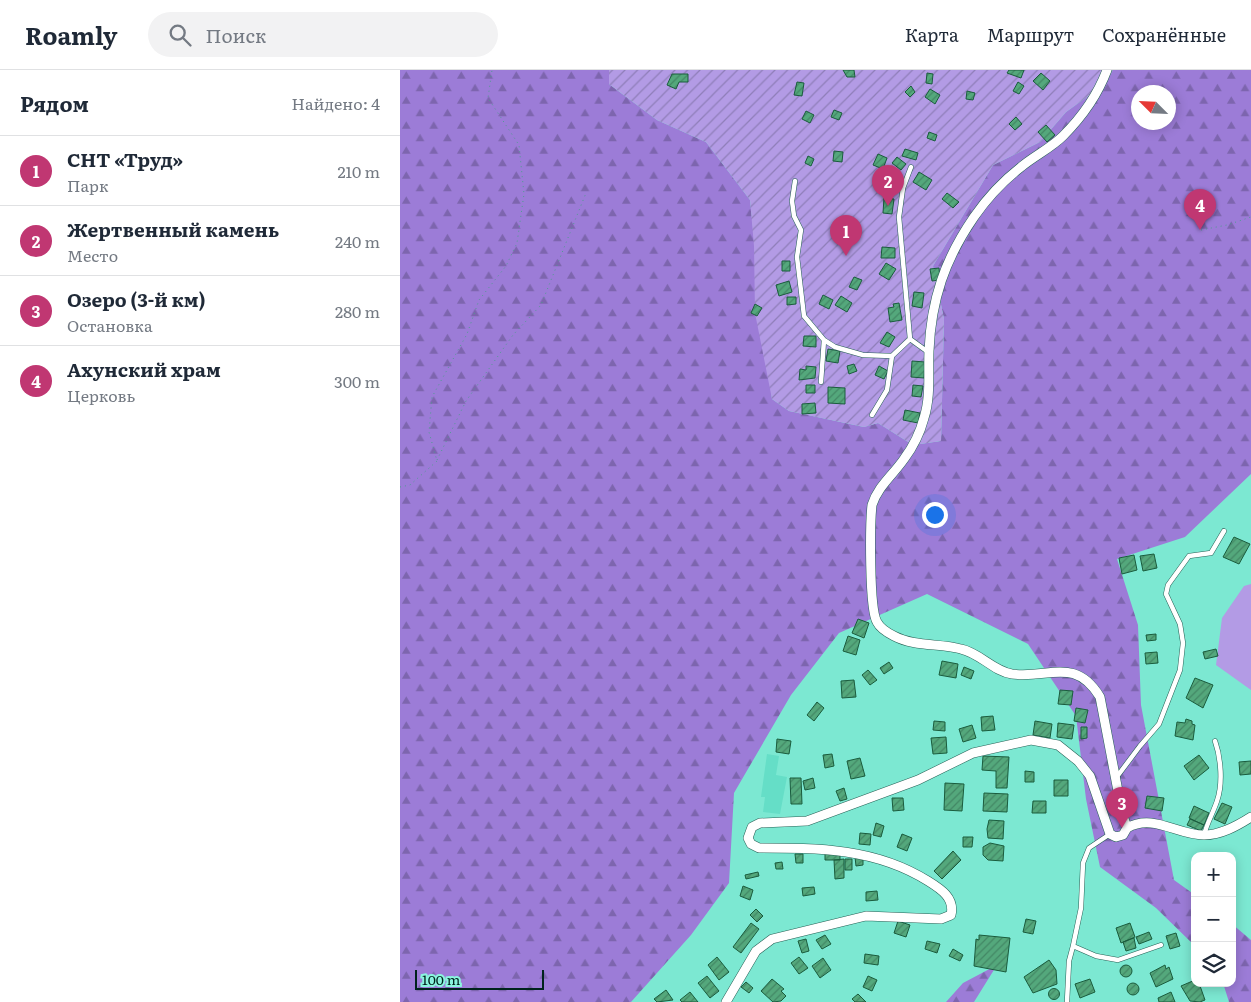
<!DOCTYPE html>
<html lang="ru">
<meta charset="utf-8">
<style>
:root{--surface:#fff;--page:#f2f2f3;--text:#1f2937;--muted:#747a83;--line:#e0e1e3;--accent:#c03772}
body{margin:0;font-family:Literata,serif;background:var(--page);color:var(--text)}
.controls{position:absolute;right:15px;bottom:15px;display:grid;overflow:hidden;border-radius:10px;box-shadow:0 2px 12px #0003}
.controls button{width:45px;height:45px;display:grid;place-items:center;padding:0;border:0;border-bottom:1px solid var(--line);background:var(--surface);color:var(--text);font:25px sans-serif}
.compass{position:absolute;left:731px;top:15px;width:45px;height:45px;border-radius:50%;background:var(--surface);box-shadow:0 2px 12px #0003;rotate:294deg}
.scale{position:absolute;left:15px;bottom:12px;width:129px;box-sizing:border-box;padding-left:5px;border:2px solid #00231d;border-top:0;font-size:14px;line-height:18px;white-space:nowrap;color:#00231d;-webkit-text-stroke:4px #8af6df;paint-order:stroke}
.you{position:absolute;left:534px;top:444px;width:18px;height:18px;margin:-12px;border:4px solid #fff;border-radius:50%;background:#1a73e8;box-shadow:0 0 0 8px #1a73e833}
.badge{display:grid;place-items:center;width:32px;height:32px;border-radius:50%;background:var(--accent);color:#fff;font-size:16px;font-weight:700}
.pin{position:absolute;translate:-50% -41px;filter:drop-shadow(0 1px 2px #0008)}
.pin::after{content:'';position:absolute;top:26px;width:18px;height:15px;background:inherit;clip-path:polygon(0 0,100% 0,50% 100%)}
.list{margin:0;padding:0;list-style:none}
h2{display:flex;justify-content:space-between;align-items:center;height:65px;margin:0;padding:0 20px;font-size:21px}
h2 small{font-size:16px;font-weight:400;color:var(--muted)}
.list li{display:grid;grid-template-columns:32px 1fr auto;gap:15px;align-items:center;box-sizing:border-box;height:70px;padding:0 20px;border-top:1px solid var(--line)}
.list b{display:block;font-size:19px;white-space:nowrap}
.list p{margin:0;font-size:16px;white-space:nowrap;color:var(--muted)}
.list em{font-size:16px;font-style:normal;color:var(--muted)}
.icon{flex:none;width:28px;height:28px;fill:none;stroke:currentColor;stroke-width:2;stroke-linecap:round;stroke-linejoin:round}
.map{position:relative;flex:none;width:851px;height:932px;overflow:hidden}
header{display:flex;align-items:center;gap:30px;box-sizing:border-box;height:70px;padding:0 25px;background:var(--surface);border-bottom:1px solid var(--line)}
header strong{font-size:24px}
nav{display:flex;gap:28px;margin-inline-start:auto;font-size:18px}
.search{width:350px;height:45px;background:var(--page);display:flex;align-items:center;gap:12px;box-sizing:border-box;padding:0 18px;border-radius:28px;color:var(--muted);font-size:19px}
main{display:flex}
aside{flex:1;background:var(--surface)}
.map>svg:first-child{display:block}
.built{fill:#65dec7}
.grass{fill:#b39be5}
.forest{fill:url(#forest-firs);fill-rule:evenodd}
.garden{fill:url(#garden-furrows)}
.building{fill:url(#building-hatch);stroke:#1a5c3d}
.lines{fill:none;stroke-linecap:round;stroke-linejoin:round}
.service-casing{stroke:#276156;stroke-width:5.5}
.minor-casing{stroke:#276156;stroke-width:10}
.path{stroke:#4d9d8d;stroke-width:1;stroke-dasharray:1 4;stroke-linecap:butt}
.service{stroke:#fff;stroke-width:4.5}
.minor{stroke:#fff;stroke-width:9}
</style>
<header>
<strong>Roamly</strong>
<div class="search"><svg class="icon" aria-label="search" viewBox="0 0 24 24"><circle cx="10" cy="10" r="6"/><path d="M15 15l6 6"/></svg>Поиск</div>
<nav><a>Карта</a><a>Маршрут</a><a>Сохранённые</a></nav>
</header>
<main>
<aside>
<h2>Рядом<small>Найдено: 4</small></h2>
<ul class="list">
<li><span class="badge">1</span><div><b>СНТ «Труд»</b><p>Парк</p></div><em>210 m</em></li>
<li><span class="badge">2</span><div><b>Жертвенный камень</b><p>Место</p></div><em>240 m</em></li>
<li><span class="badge">3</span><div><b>Озеро (3-й км)</b><p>Остановка</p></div><em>280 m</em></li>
<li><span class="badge">4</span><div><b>Ахунский храм</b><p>Церковь</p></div><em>300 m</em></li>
</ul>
</aside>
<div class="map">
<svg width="851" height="932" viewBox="0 0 851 932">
<defs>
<pattern id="forest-firs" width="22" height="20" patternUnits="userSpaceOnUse" patternTransform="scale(1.25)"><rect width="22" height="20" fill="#9c7cd7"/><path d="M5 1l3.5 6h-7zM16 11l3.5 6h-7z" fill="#7d65ae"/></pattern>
<pattern id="garden-furrows" width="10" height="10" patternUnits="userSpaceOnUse" patternTransform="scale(1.25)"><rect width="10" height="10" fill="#b39be5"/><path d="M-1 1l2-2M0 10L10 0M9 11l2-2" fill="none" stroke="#8f7eb9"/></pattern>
<pattern id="building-hatch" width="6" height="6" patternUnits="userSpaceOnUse" patternTransform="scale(1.25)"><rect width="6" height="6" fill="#54a87c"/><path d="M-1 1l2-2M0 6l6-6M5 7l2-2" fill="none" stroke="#438865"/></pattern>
</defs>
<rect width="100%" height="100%" fill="#7ce8d2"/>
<path class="built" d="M367,684L379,686L376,705L387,707L380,744L363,742L365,727H361Z"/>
<path class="grass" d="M851,514V620L816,595L822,548L844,516Z"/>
<path class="forest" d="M0,0H209V14L257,50L306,72L350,130L372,329L389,341L464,357L478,353L513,375L541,371L544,249L533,196L593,95L640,72L666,42L705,14L713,0H851V404L785,467L717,489L738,555L741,635L774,810L795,825V876L756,838L700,797L686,729L676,646L628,574L527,524L439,563L391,625L334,723L329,813L291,865L231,932H0ZM738,22H768V52H738Z
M832,854L851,870V932H829L823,913H832Z
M597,895L574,932H546L563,913Z"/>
<path class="garden" d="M209,0H713L705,14L666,42L640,72L593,95L533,196L544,249L541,371L513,375L478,353L464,357L389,341L372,329L355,243L354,176L350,130L306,72L257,50L209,14Z"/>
<path class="building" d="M443,0H454L455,7H447Z
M609,0H624L621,8L607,3Z
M527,3L533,4L532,14L526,13Z
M641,3L650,11L643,20L633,11Z
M272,4H288V12H279L276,19L267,15Z
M397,12L404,13L402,26L394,25Z
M618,12L624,16L619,24L613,21Z
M511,16L515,22L510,27L505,22Z
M530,19L540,25L535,34L525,27Z
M567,21L575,23L573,30L566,29Z
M434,40L442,43L439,50L431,47Z
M406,41L414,45L410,53L402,49Z
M616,47L622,54L615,60L609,54Z
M646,55L655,65L647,72L638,62Z
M529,62L537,65L535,71L527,68Z
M505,79L518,83L516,90L502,86Z
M434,81L443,82L442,92L433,91Z
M478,84L487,88L483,99L473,95Z
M408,86L414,89L411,96L405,93Z
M497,87L506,94L501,100L492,93Z
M519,102L532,110L526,120L513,112Z
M547,123L559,132L553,138L542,129Z
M484,128L494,129L492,144L483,143Z
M482,177L495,178V188H481Z
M382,191H390V201H382Z
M486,193L496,199L489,210L479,204Z
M539,198L540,210L532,211L530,199Z
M454,207L462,210L457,220L449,217Z
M389,211L392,222L379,226L376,215Z
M514,222L524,223L522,238L512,236Z
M423,225L433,230L429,239L419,234Z
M441,226L452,233L447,242L435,235Z
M387,227H396V234L387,235Z
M499,233L502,250L490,252L488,238L494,237L493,234Z
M355,234L362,238L357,246L351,243Z
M487,262L495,267L489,277L480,273Z
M404,266H416V277L403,276Z
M428,279L440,281L438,293L426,291Z
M512,291L525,292L524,308L511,307Z
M454,294L457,301L449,304L447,296Z
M406,296L416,297L415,308L399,310L400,299L406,300Z
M479,296L488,301L484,309L475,305Z
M406,315H415V323H406Z
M513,315L523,316L521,327L512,326Z
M428,317L445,318V334L428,333Z
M415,333L416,343L402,344V334Z
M505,340L520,343L518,353L503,350Z
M834,467L850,474L839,494L823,487Z
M754,484L757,498L743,501L740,486Z
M734,485L737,500L722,504L719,488Z
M458,549L469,553L464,568L452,563Z
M756,564V570L747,571L746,565Z
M448,566L460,570L456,585L443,581Z
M816,579L818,586L805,589L803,582Z
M757,582L758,593L746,594L745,583Z
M542,591L558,594L556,608L539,605Z
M489,592L493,598L484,604L480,598Z
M564,597L574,601L571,609L561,605Z
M468,600L477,610L470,615L462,605Z
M795,608L813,615L803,638L786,628Z
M454,610L456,627L442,628L441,611Z
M660,620L673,621L671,635L658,634Z
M417,632L424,638L414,651L407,645Z
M676,638L688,640L685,653L674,651Z
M593,646L595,660L582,661L581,647Z
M786,649L792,651V654L795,655L793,670L775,666L777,652L785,653Z
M534,651L545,652V661L533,660Z
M635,651L652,654L650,668L633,665Z
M658,653L674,655L672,669L657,667Z
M572,655L576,668L563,672L559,659Z
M681,657H687V668L681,669Z
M546,667L547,683L533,684L531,668Z
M377,669L391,671L389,684L376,682Z
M432,684L434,696L425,698L423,685Z
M799,685L809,698L794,710L784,696Z
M583,686L609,687L607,718H596V701L582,700Z
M460,688L465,706L451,709L447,691Z
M851,691V704L840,705L839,692Z
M625,701L634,702V712H625Z
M390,708H401L402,734H391Z
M413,708L415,718L405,720L403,711Z
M654,710H668V726H654Z
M545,713L564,714L562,741L544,740Z
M444,718L447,729L440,731L436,721Z
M584,723L608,724L607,742L583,741Z
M747,726L764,728L762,741L745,738Z
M492,728H503L504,740L493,741Z
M633,731H646V743H632Z
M822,733L832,737L825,754L814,749Z
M794,736L809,743L804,755L789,748Z
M790,749L804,755L801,761L787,755Z
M589,750L604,751L603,769L588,768L587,759Z
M476,753L484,756L481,767L473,765Z
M460,763L471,764L470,775L459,774Z
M502,764L512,768L507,781L497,777Z
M563,767H573L572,777H563Z
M590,773L604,776L603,791L588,790L583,785V777Z
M553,781L561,790L542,809L534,801Z
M425,782H440V790H425Z
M395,784H403V793H396Z
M455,787H463V795L456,796Z
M444,789V808L435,809L434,790Z
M445,789H452V800H445Z
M382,792L383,799H376L375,793Z
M358,802L359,806L346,809L345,805Z
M343,816L353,820L350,830L340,826Z
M414,817L415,824L403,826L402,818Z
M477,821L478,830L466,831V822Z
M356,839L363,846L357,852L350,845Z
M626,849L636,851L633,864L623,862Z
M498,851L510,855L506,867L494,863Z
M351,853L359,859L341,883L333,877Z
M730,853L735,867L721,873L716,858Z
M749,862L752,869L739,874L736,867Z
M776,863L780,876L770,879L766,866Z
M425,865L431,874L422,879L416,870Z
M579,865L610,868L606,902L574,896L576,869L579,870Z
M734,868L736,878L726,881L723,872Z
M406,869L409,881L402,883L398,871Z
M527,871L540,874L537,883L525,879Z
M553,879L563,885L560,891L549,886Z
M465,884L479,886L478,895L464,893Z
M317,887L329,902L319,910L308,895Z
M399,887L408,898L399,904L391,893Z
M423,888L431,900L420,908L412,896Z
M649,890L656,900L657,914L633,923L624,907Z
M720 901a6 6 0 1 1 12 0a6 6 0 1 1-12 0Z
M765,895L766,899L769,897L773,909L756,917L750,903Z
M307,906L319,921L310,928L298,913Z
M468,906L477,910L472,921L463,917Z
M372,909L384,919L381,921L386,926L381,931L373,932L361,921Z
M690,909L695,922L680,928L675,914Z
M795,910V913H799L805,930L800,932L790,931L781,916Z
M346,912L353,918L349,923L341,917Z
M727 919a6 6 0 1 1 12 0a6 6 0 1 1-12 0Z
M648.5 924a5.5 5.5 0 1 1 11 0a5.5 5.5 0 1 1-11 0Z
M266,920L273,930L257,932L254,929Z
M290,922L298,932H282L280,930Z
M771,922L775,932H759L758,928Z
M458,924L466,932H455L452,929Z"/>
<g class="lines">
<g class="service-casing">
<path id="service" d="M395,111L392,131L394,146L401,160L397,187L404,246L424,270L435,277L463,285L492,286
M510,269L528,282
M421,312L424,270
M472,345L487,320L492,286L510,269L499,147L503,118L511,97
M716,708L740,676L759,654L780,600L783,573L780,554L766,524L768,515L789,486L811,483L824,461
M710,764L689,778L683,793L681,838L673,876L696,886L718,890L761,875
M804,765C807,753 813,743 817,731C823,714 821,688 815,671
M667,932L669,891L673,876"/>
</g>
<g class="minor-casing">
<path id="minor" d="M727,758C753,743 777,765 804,765C821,765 837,756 851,747
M326,932L356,881L372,869L466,846L541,849L551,845C555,828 541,819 528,811C475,778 419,778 359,778L351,774L348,768L352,757L360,753L407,751L518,710L573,683L631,670L658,675L678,691L690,706L710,764L716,767L723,765L727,758L722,742L700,627C675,586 649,609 612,604C593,601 580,583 561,579C539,573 515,577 494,566C488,563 480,558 477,552C469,539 470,453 472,435C478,416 493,405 504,389C513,377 520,363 524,348C531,326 528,303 529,281C531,230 545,189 574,147C587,128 603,111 621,97C634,86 651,78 663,66C681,48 698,24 707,0"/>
</g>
<path class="path" d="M801,160L827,155L851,147
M37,390L66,331L113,265L141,235L186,123
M0,417L10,415L37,391L29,362L32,327L67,264L79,230L106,196L117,173L124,124L119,75L88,28L92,0"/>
<use href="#service" class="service"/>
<use href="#minor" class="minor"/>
</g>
</svg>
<div class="controls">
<button>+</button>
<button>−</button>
<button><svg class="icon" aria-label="layers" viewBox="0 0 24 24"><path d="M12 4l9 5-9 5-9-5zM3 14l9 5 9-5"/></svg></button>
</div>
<svg class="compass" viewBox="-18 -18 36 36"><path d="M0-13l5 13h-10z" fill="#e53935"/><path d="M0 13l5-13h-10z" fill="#747a83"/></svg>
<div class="scale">100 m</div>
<div class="you"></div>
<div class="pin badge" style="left:446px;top:186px">1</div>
<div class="pin badge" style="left:488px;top:136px">2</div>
<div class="pin badge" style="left:722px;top:758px">3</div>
<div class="pin badge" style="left:800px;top:160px">4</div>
</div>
</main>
